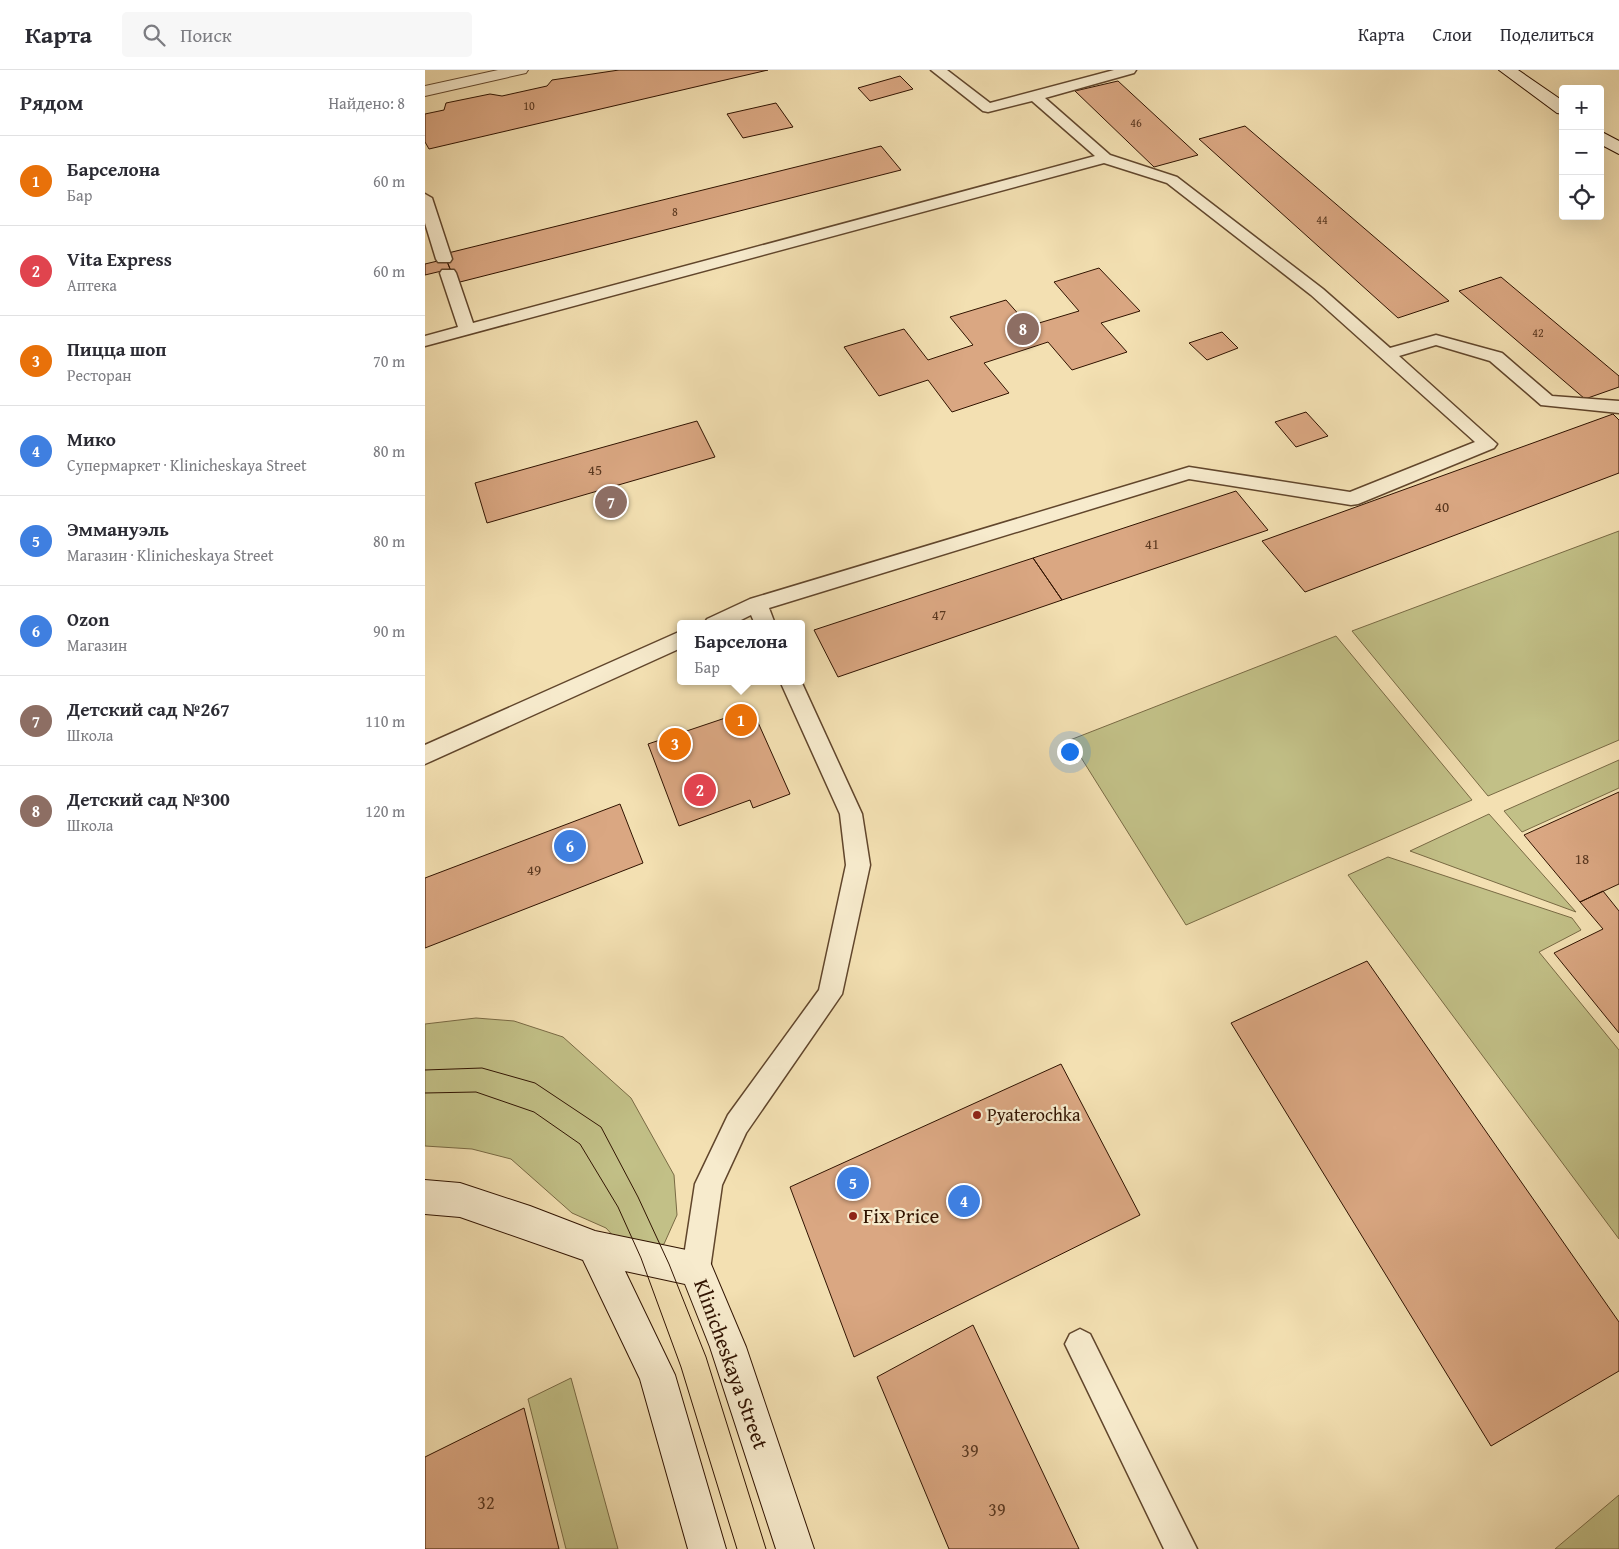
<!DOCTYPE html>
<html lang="ru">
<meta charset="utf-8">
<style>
:root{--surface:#fff;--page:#f7f7f7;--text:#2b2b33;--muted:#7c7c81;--line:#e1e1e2;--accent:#db2777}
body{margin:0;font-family:"Gentium Book Plus",serif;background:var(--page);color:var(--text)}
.controls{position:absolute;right:15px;top:15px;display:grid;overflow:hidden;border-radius:5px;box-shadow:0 5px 20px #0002}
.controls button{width:45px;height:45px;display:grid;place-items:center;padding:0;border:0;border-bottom:1px solid var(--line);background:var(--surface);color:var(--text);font:25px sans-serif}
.you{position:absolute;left:644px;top:681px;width:18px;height:18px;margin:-12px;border:4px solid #fff;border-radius:50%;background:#1a73e8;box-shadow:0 0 0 8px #1a73e833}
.badge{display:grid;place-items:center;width:32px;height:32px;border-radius:50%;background:var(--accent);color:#fff;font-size:16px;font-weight:700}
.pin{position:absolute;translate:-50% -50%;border:2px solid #fff;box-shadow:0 1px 5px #0006}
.popup{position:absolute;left:252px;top:550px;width:128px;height:65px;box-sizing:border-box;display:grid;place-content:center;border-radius:5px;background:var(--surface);filter:drop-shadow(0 1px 4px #0005);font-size:16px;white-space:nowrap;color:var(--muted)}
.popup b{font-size:19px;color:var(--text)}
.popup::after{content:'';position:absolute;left:50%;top:100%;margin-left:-10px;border:10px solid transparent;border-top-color:var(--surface)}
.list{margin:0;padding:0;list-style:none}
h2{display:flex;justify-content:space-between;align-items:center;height:65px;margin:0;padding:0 20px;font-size:21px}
h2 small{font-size:16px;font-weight:400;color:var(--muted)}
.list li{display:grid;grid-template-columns:32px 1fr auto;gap:15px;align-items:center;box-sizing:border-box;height:90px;padding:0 20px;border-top:1px solid var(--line)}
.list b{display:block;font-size:19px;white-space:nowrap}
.list p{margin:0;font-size:16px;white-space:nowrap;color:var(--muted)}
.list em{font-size:16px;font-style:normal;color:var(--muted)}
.icon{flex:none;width:28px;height:28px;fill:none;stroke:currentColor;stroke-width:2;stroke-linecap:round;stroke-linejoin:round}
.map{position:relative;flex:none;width:1194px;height:1479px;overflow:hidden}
header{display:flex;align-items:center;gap:30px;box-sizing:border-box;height:70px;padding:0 25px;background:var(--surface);border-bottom:1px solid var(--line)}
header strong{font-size:24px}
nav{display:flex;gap:28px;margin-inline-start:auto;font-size:18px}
.search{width:350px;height:45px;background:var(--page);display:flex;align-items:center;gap:12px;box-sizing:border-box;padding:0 18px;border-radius:5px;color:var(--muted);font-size:19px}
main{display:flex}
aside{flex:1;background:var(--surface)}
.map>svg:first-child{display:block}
.green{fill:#c2c087;stroke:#796a44}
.building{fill:#daa782;stroke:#301300}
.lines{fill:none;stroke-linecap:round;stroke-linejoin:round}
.lane-casing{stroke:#61462c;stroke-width:3}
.street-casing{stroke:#61462c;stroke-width:2}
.secondary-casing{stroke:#301300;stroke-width:2}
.lane{fill:#f7ebcd;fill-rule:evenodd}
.street{fill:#f7ebcd;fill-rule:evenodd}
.secondary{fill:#f7ebcd;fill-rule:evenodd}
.tram{stroke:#301300;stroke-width:1}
.poi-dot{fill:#8f2418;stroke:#f7ebcd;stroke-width:2}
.labels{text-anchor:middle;stroke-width:4.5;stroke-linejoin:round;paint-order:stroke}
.far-number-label{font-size:12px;fill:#5a3820}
.number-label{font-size:15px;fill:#5a3820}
.poi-label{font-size:18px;fill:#301300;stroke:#f7ebcd;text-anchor:start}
.near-number-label{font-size:18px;fill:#5a3820}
.near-poi-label{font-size:21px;fill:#301300;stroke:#f7ebcd;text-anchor:start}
.near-street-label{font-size:21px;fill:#301300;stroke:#f7ebcd}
</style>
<header>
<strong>Карта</strong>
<div class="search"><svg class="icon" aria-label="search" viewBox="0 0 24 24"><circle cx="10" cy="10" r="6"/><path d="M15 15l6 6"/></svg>Поиск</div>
<nav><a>Карта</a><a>Слои</a><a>Поделиться</a></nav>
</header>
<main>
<aside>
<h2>Рядом<small>Найдено: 8</small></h2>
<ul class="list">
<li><span class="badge" style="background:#e8710a">1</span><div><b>Барселона</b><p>Бар</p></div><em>60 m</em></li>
<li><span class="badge" style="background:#e0444e">2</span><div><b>Vita Express</b><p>Аптека</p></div><em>60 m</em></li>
<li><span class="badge" style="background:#e8710a">3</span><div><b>Пицца шоп</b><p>Ресторан</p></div><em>70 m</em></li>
<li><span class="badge" style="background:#3f7fe0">4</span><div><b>Мико</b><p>Супермаркет · Klinicheskaya Street</p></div><em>80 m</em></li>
<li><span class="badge" style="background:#3f7fe0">5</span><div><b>Эммануэль</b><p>Магазин · Klinicheskaya Street</p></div><em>80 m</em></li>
<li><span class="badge" style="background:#3f7fe0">6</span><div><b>Ozon</b><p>Магазин</p></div><em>90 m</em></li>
<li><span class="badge" style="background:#8d6e63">7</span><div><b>Детский сад №267</b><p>Школа</p></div><em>110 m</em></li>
<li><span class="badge" style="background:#8d6e63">8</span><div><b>Детский сад №300</b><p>Школа</p></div><em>120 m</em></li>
</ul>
</aside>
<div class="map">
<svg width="1194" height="1479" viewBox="0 0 1194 1479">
<rect width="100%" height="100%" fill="#f3e0b2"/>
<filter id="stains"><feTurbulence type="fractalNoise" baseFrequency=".004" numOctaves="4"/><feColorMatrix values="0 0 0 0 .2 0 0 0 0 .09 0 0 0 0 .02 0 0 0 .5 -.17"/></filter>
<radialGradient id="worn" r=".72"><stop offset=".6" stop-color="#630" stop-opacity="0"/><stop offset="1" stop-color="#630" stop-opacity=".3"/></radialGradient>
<path class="green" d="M1194,461V670L1063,726L927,561Z
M911,566L1047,730L761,855L645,670Z
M1194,690V718L1097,762L1079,741Z
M1064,744L1151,842L985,781Z
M963,787L1147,848L1156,860L1114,882L1194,980V1169L923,805Z
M51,948L89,951L138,967L206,1028L249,1105L252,1145L239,1174L202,1181L181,1158L147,1143L86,1089L47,1079L0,1076V954Z
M146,1308L193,1479H141L103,1329Z
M1194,1425V1479H1130Z"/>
<path class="building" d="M194,0H343L4,79L0,72V44L19,40L21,33L65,24L77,26L122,16L127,10Z
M475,6L488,19L445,31L433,18Z
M693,11L773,85L729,97L650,21Z
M351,33L368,57L318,68L302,44Z
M820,56L1024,231L973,248L774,69Z
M456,76L476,100L31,213L19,184Z
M21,189L25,199L0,205V194Z
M674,198L715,241L676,253L702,282L647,300L623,272L559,293L584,323L527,342L503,310L454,326L419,277L479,259L503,290L548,275L525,247L581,230L604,256L654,241L629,212Z
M1076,207L1194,306V317L1160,329L1034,221Z
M797,262L813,278L782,290L764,273Z
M881,342L903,366L871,377L850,352Z
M1188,344L1194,350V403L880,522L837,471Z
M272,351L290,387L62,453L50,413Z
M811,421L843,460L637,530L608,488Z
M608,488L637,530L413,607L389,560Z
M327,639L365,724L328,738L325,730L254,756L223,674Z
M1194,722V814L1155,832L1099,765Z
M195,734L218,793L0,878V808Z
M1178,821L1194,841V963L1129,883L1178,859L1155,832Z
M942,891L1194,1252V1301L1066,1376L806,953Z
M636,994L715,1145L429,1287L365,1117Z
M548,1255L654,1479H524L452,1307Z
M99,1338L134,1479H0V1387Z"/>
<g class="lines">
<g class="lane-casing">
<path id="lane" d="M506,0H522L565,33L689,0H711L709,3L620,28L685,85L752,107L898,219L965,278L1011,265L1077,283L1127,326L1194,331V343L1116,335L1065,291L1011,275L974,286L1072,374L1069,378L933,434L926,435L764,409L344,538L350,554H330L326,545L308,554H279L282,549L325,529L764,397L925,422L1050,372L886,225L742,113L679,93L0,276V266L33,257L15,203L17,200H29L31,203L48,253L670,86L607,31L563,42L558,41Z
M0,124L7,128L27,189L25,192H13L11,189L0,153Z
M256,561V578L0,694V675Z
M355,611H376L437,744L445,795L417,924L321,1063L297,1115L285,1199L281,1209L271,1213L261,1209L257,1199L270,1114L303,1045L394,920L421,795L415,744Z
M655,1259L665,1264L772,1479H739L640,1274L645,1264Z"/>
</g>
<g class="street-casing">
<path id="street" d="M73,0H103L101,3L0,26V16Z"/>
</g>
<g class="secondary-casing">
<path id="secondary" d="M1074,0H1093L1138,31V44L1132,43Z
M1175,61L1194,71V84L1175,74Z
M0,1110L35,1113L105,1136L170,1161L271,1182L283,1187L321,1277L389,1479H351L285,1277L260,1214L200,1201L250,1305L301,1479H263L215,1309L158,1190L35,1147L0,1144Z"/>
</g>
<use href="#lane" class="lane"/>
<use href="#street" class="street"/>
<use href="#secondary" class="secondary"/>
<path class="tram" d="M0,1000L57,998L110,1013L176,1057L213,1127L244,1194L281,1287L341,1479
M0,1023L51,1022L109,1042L155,1074L193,1137L216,1188L256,1297L312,1479"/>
</g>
<g class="poi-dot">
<circle cx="552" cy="1045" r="5"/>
<circle cx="428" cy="1146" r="5"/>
</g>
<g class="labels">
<g class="far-number-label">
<text x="104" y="40">10</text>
<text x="711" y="57">46</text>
<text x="250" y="146">8</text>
<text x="897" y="154">44</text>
<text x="1113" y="267">42</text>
</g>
<g class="number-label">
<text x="170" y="405">45</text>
<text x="1017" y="442">40</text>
<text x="727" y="479">41</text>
<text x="514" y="550">47</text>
<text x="1157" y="794">18</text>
<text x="109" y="805">49</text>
</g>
<g class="poi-label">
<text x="562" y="1051">Pyaterochka</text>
</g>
<g class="near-number-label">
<text x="545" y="1387">39</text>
<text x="61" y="1439">32</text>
<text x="572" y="1446">39</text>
</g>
<g class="near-poi-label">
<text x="438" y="1153">Fix Price</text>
</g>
<g class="near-street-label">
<text transform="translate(306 1294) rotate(70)" y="7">Klinicheskaya Street</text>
</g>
</g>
<rect width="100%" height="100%" filter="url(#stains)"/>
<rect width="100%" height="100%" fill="url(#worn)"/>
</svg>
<div class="controls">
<button>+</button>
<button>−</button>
<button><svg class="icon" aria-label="locate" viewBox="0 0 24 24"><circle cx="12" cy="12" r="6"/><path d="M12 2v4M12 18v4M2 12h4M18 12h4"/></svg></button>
</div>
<div class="you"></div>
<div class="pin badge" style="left:316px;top:650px;background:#e8710a">1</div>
<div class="popup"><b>Барселона</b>Бар</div>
<div class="pin badge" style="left:275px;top:720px;background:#e0444e">2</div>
<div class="pin badge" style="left:250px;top:674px;background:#e8710a">3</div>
<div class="pin badge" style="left:539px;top:1131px;background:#3f7fe0">4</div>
<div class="pin badge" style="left:428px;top:1113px;background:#3f7fe0">5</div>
<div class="pin badge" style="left:145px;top:776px;background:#3f7fe0">6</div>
<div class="pin badge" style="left:186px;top:432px;background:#8d6e63">7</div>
<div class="pin badge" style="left:598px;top:259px;background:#8d6e63">8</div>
</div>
</main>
